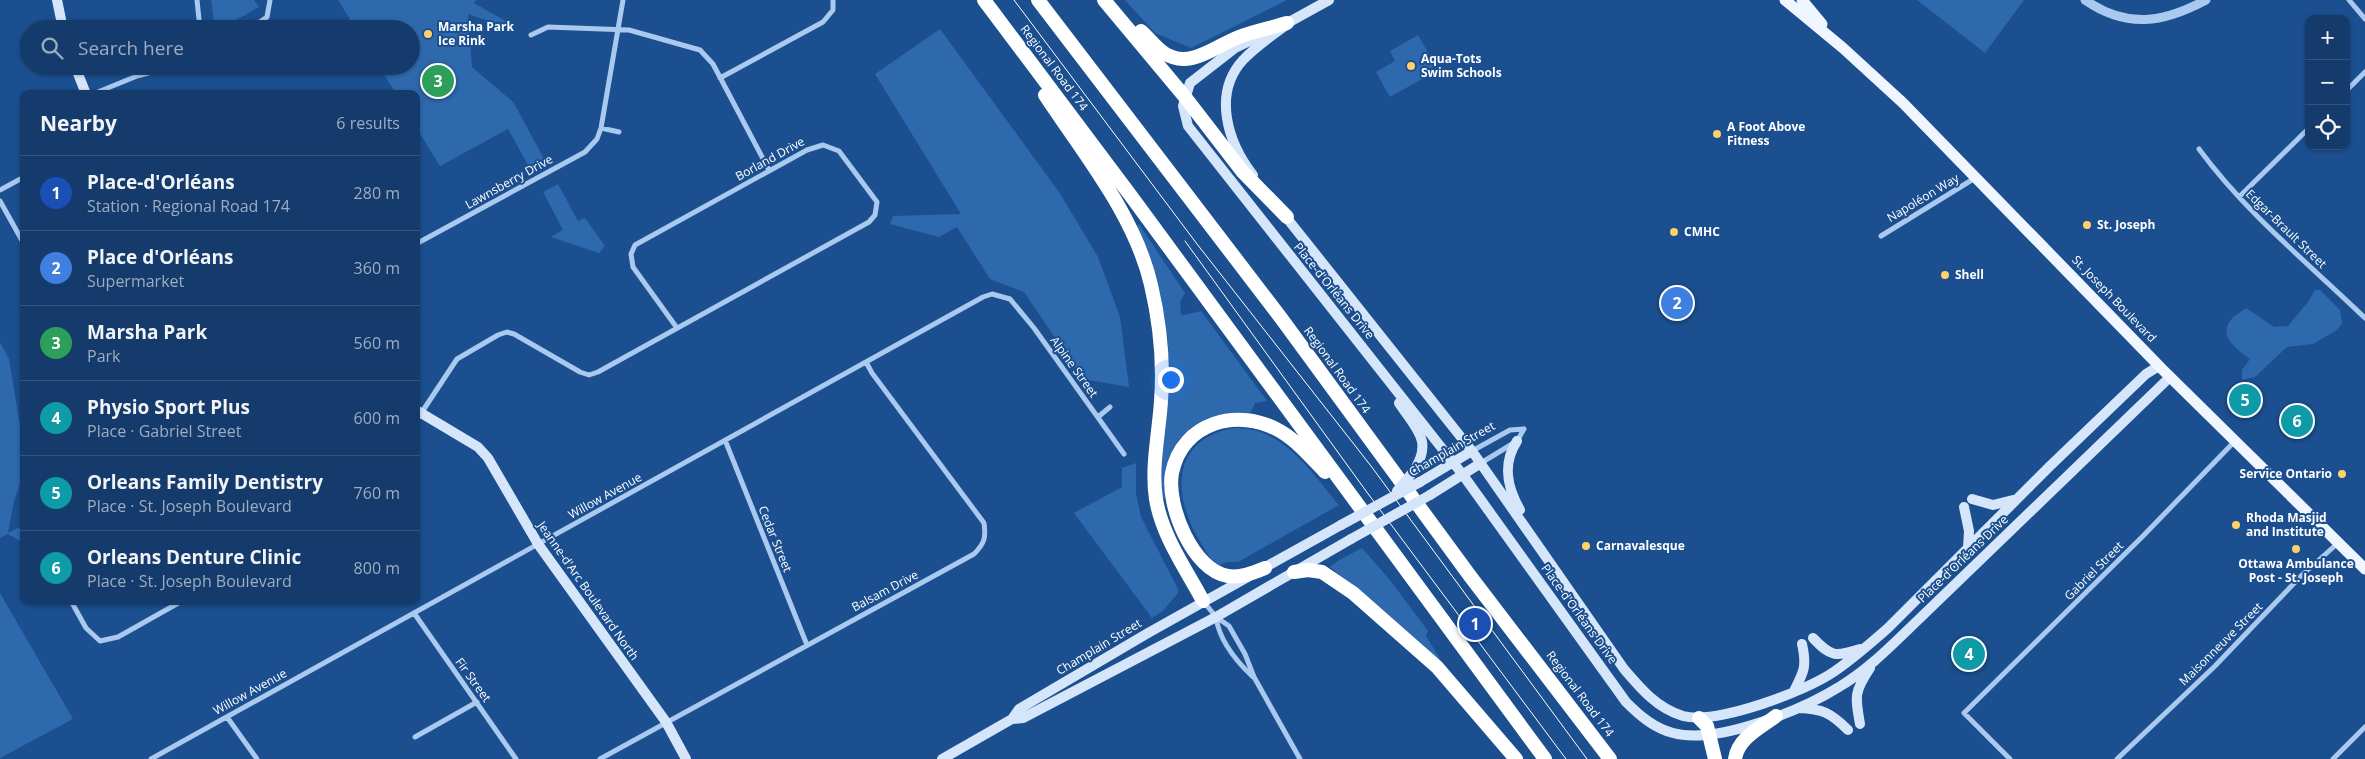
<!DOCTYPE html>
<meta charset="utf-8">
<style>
:root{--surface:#143b6b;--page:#1d4271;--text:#f1f3f6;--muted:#9dadc1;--line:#33557e;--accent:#8abfa5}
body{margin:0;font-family:"Open Sans",sans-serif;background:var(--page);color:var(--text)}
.controls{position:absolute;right:15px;top:15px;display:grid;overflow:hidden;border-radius:10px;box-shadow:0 1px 4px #0004}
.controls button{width:45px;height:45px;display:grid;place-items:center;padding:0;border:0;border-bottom:1px solid var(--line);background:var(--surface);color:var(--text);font:25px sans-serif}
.you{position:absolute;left:1170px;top:379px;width:18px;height:18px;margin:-12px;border:4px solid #fff;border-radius:50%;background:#1a73e8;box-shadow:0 0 0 8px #1a73e833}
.badge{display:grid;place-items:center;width:32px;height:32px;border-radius:50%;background:var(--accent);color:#fff;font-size:16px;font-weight:700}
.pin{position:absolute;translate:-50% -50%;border:2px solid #fff;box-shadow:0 1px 5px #0006}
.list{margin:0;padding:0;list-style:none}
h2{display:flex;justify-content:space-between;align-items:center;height:65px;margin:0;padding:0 20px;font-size:21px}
h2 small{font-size:16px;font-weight:400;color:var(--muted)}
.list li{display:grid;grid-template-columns:32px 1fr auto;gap:15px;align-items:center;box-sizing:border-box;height:75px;padding:0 20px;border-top:1px solid var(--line)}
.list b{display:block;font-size:19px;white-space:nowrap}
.list p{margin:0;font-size:16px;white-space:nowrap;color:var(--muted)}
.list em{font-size:16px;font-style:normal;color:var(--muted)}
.icon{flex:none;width:28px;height:28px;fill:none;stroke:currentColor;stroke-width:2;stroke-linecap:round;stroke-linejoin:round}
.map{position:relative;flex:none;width:2365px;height:759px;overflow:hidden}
.search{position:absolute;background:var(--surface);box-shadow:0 1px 4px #0004;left:20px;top:20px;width:400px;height:55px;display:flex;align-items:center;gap:12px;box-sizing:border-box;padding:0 18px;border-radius:28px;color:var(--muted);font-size:19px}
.panel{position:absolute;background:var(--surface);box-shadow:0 1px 4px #0004;left:20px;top:90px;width:400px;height:515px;border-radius:10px}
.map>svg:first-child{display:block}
.green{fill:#2e69ad}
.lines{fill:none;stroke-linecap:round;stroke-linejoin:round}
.minor{stroke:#a9c9ee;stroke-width:5}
.tertiary{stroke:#a9c9ee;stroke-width:9}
.secondary{stroke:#d6e6fa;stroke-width:10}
.primary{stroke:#f0f6ff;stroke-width:11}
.motorway{stroke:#fff;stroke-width:14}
.tram{stroke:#fff;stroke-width:1}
.secondary-bridge{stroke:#d6e6fa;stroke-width:10}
.poi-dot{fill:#ffd166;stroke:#1b4f8f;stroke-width:2}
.labels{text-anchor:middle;stroke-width:4;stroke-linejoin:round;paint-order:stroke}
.poi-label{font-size:12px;font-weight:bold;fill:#fff;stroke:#1b4f8f;text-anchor:start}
.street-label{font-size:12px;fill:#fff;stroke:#1b4f8f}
</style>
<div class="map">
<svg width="2365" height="759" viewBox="0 0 2365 759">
<rect width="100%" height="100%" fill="#1b4f8f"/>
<path class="green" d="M211,0H254L259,7L220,29H215Z
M338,0H476L474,3L511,24L509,28L468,14L472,67L514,103L544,159L529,167L508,129L440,166L416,127V94H396L379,66H411V29H356Z
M1125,0H1287L1191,48L1155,33Z
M1917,0H2024L1985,53Z
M940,29L1059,192L1098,257L1120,317L1129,387L1083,379L1024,292L990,279L957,227L939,237L890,224L893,216L961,214L875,74Z
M1418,35L1438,70L1390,97L1376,72L1395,61L1390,51Z
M558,184L578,221L585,218L605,246L599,253L551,237L563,230L543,192Z
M1139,224L1185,293L1180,302L1181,314L1184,315L1201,311L1267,401L1255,403L1250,414C1193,411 1161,441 1165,499H1163C1158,459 1167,419 1169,378C1171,322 1156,278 1136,227Z
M2315,290H2320L2340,310L2342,323L2337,330L2313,344L2287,347L2255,377L2242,380V370L2250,359C2239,351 2218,337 2230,321C2233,316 2241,312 2246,308L2274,327L2288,326L2308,302Z
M0,342L9,359L24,450V472L14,501L8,533L24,525V543L8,534L0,538Z
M1236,428C1284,428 1311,472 1339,505L1238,562H1227L1219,565C1209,560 1204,548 1198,538C1171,492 1173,437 1236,428Z
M1136,463V494L1141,517L1178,589V593L1163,611L1152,618L1074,513L1122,487V468Z
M1362,548L1390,580L1428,631L1426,636L1440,659L1438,661L1330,567L1339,560Z
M0,593L73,719L0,758Z"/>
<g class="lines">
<path class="minor" d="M197,0L200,29
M2349,0L2365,19
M250,29L267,17L270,0
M531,35L548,27L629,30L700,50L713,64L769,170
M720,78L823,22L833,10V0
M2346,91L2365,72
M93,94L137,76L174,66
M601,128L619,132
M2199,149C2246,213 2308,263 2365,318
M0,190L24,177
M2239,197L2309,128
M0,201L24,244
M1881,236L1975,178
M416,244L585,152L597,139L601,128L623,0
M1098,417L1110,407
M416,421L457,359L498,335L507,332L514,334L580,372L589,375L598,372L869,222L875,215L877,202L839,151L823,145L807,150L635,245L631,254L633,267L677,328
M725,440L807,645
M1472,451L1510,430L1524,429
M1481,463L1517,441L1524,429
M71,601L86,628L100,641L118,637L182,601
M1204,602L1216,617L1229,626L1245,654L1254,677L1300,759
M414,613L516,759
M1216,617C1219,640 1236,661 1253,677
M227,717L257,759
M415,737L477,702
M151,759L983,297L992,294L1010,299L1034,328L1124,454
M600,759L974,554C985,543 986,537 984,523L872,373L866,362
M2010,759L1964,713L2142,537L2235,441
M2117,759L2215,666L2302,575L2338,543
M2333,759L2365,727"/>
<path class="tertiary" d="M2085,0C2127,29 2163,23 2206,0"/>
<path class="secondary" d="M57,0L63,29
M1282,26L1329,0
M1264,34L1235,48L1190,83L1183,106L1188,126L1463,475L1626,702C1640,716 1654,728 1673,733C1716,745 1802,710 1839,687C1868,670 1893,644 1917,621L2170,377
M75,66L86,94
M1253,175C1228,143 1212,94 1243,60C1255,47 1271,36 1285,26
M1282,212L1472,451L1624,669C1641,689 1657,708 1683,716C1716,725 1807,691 1835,671C1854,658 1871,643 1888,628L2050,466L2146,374L2159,366
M1399,403C1416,429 1434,441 1413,472
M416,410L478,447L488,458L538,544L666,722L686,759
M1517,441C1502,464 1507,487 1520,510
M1420,482L1472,451
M1430,495L1481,463
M1972,499L1993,505L2013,500
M1964,507L1969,531L1968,548
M1260,570L1341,525
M1813,638C1831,657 1835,657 1860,649
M1794,691C1804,672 1807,666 1802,644
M1799,708C1823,709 1831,713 1848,730
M1012,719L1023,718L1216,617L1351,539
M1860,724C1855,696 1854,692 1870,668
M942,759L1012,719L1019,709L1148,633L1248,577"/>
<path class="primary" d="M1785,0L1843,48L1903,103L2163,370L2365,569
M1802,0L1822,24"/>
<path class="motorway" d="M984,0L1131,196L1545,759
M1038,0L1281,318L1470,576L1610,759
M1104,0L1185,97L1242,171L1287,217
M1141,31C1149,38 1155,47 1164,53C1190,70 1215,46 1239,37C1254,31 1271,28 1287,23
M1045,95C1083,153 1135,215 1151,285C1160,323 1164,362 1161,401C1159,433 1151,467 1156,499C1162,536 1186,569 1203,601
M1265,568C1253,573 1241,578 1228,576C1193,571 1166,505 1172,473C1182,422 1238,407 1280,431C1297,441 1311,457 1325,472
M1294,572L1308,570L1322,572L1353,593L1437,667L1516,759
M1699,718L1707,726L1715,759
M1735,759C1738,738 1760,728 1776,716"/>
<path class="tram" d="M1014,0L1197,244L1371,466L1587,759
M1185,241L1366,491L1566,759"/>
<path class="secondary-bridge" d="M1397,491L1413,472
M1341,525L1420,482
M1351,539L1430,495"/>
</g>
<g class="poi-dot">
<circle cx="428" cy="34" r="5"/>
<circle cx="1411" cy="66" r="5"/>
<circle cx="1717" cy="134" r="5"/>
<circle cx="2087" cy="225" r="5"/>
<circle cx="1674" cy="232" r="5"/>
<circle cx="1945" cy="275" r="5"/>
<circle cx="2342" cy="474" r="5"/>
<circle cx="2236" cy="525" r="5"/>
<circle cx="1586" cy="546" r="5"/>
<circle cx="2296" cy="549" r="5"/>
</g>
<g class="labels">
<g class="poi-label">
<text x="438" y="31">Marsha Park<tspan x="438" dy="14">Ice Rink</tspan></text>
<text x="1421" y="63">Aqua-Tots<tspan x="1421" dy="14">Swim Schools</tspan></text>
<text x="1727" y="131">A Foot Above<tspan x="1727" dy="14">Fitness</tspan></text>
<text x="2097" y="229">St. Joseph</text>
<text x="1684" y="236">CMHC</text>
<text x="1955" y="279">Shell</text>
<text x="2332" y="478" text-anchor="end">Service Ontario</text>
<text x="2246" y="522">Rhoda Masjid<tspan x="2246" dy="14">and Institute</tspan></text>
<text x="1596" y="550">Carnavalesque</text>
<text x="2296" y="568" text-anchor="middle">Ottawa Ambulance<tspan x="2296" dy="14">Post - St. Joseph</tspan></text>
</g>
<g class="street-label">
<text transform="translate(1054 68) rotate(53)" y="4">Regional Road 174</text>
<text transform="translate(770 159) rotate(-29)" y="4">Borland Drive</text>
<text transform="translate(509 182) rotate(-29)" y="4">Lawnsberry Drive</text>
<text transform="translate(1923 198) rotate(-31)" y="4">Napoléon Way</text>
<text transform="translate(2286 229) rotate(44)" y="4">Edgar-Brault Street</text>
<text transform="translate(1334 291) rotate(51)" y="4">Place-d'Orléans Drive</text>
<text transform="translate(2114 299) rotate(46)" y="4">St. Joseph Boulevard</text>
<text transform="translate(1074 367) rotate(54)" y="4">Alpine Street</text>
<text transform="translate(1337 370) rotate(54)" y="4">Regional Road 174</text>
<text transform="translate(1452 449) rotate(-30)" y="4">Champlain Street</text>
<text transform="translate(605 496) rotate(-29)" y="4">Willow Avenue</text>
<text transform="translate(775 539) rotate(68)" y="4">Cedar Street</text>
<text transform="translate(1963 559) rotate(-44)" y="4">Place-d'Orléans Drive</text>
<text transform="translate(2094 571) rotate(-45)" y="4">Gabriel Street</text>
<text transform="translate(588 591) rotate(55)" y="4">Jeanne-d'Arc Boulevard North</text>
<text transform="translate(885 591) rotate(-28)" y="4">Balsam Drive</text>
<text transform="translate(1579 614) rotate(54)" y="4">Place-d'Orléans Drive</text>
<text transform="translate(2221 644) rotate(-45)" y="4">Maisonneuve Street</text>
<text transform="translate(1099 647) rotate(-31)" y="4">Champlain Street</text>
<text transform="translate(473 680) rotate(54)" y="4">Fir Street</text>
<text transform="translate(250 692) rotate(-29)" y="4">Willow Avenue</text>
<text transform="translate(1580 694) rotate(53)" y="4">Regional Road 174</text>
</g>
</g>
</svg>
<div class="controls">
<button>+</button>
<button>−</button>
<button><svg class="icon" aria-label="locate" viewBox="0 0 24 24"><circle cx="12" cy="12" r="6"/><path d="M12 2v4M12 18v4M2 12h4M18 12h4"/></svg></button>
</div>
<div class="you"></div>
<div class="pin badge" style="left:1475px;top:624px;background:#1a4fb4">1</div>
<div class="pin badge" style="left:1677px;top:303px;background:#3f7fe0">2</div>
<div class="pin badge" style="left:438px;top:81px;background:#2e9e5b">3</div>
<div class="pin badge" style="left:1969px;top:654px;background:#0f9aa8">4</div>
<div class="pin badge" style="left:2245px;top:400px;background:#0f9aa8">5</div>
<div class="pin badge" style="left:2297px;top:421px;background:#0f9aa8">6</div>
<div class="search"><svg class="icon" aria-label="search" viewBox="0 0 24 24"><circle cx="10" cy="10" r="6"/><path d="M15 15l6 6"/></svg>Search here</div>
<section class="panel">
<h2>Nearby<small>6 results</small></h2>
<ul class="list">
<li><span class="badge" style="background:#1a4fb4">1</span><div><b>Place-d'Orléans</b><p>Station · Regional Road 174</p></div><em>280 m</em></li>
<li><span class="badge" style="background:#3f7fe0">2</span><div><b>Place d'Orléans</b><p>Supermarket</p></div><em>360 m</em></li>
<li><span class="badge" style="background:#2e9e5b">3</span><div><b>Marsha Park</b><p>Park</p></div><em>560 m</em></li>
<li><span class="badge" style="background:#0f9aa8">4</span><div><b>Physio Sport Plus</b><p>Place · Gabriel Street</p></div><em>600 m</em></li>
<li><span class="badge" style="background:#0f9aa8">5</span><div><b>Orleans Family Dentistry</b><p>Place · St. Joseph Boulevard</p></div><em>760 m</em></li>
<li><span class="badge" style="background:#0f9aa8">6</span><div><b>Orleans Denture Clinic</b><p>Place · St. Joseph Boulevard</p></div><em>800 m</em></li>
</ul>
</section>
</div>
